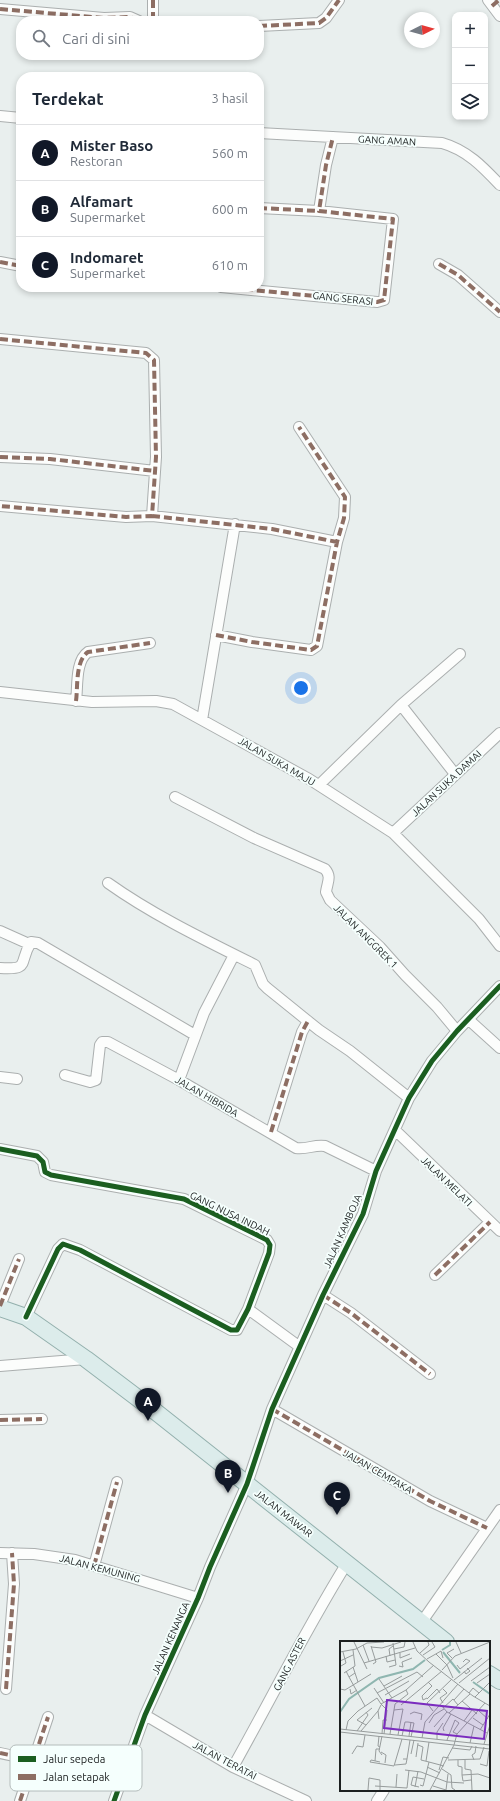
<!DOCTYPE html>
<html lang="id">
<meta charset="utf-8">
<style>
:root{--surface:#fff;--page:#f2f2f3;--text:#1f2937;--muted:#747a83;--line:#e0e1e3;--accent:#111827}
body{margin:0;font-family:Ubuntu,sans-serif;background:var(--page);color:var(--text)}
.controls{position:absolute;right:12px;top:12px;display:grid;overflow:hidden;border-radius:8px;box-shadow:0 2px 6px #0003}
.controls button{width:36px;height:36px;display:grid;place-items:center;padding:0;border:0;border-bottom:1px solid var(--line);background:var(--surface);color:var(--text);font:20px sans-serif}
.compass{position:absolute;left:404px;top:12px;width:36px;height:36px;border-radius:50%;background:var(--surface);box-shadow:0 2px 6px #0003;rotate:84deg}
.you{position:absolute;left:301px;top:688px;width:14px;height:14px;margin:-10px;border:3px solid #fff;border-radius:50%;background:#1a73e8;box-shadow:0 0 0 6px #1a73e833}
.badge{display:grid;place-items:center;width:26px;height:26px;border-radius:50%;background:var(--accent);color:#fff;font-size:13px;font-weight:700}
.pin{position:absolute;translate:-50% -33px;filter:drop-shadow(0 1px 2px #0008)}
.pin::after{content:'';position:absolute;top:21px;width:14px;height:12px;background:inherit;clip-path:polygon(0 0,100% 0,50% 100%)}
.list{margin:0;padding:0;list-style:none}
h2{display:flex;justify-content:space-between;align-items:center;height:52px;margin:0;padding:0 16px;font-size:17px}
h2 small{font-size:13px;font-weight:400;color:var(--muted)}
.list li{display:grid;grid-template-columns:26px 1fr auto;gap:12px;align-items:center;box-sizing:border-box;height:56px;padding:0 16px;border-top:1px solid var(--line)}
.list b{display:block;font-size:15px;white-space:nowrap}
.list p{margin:0;font-size:13px;white-space:nowrap;color:var(--muted)}
.list em{font-size:13px;font-style:normal;color:var(--muted)}
.icon{flex:none;width:22px;height:22px;fill:none;stroke:currentColor;stroke-width:2;stroke-linecap:round;stroke-linejoin:round}
.map{position:relative;flex:none;width:500px;height:1801px;overflow:hidden}
.search{position:absolute;background:var(--surface);box-shadow:0 2px 6px #0003;left:16px;top:16px;width:248px;height:44px;display:flex;align-items:center;gap:10px;box-sizing:border-box;padding:0 14px;border-radius:16px;color:var(--muted);font-size:15px}
.panel{position:absolute;background:var(--surface);box-shadow:0 2px 6px #0003;left:16px;top:72px;width:248px;height:220px;border-radius:16px}
.map>svg:first-child{display:block}
.lines{fill:none;stroke-linecap:round;stroke-linejoin:round}
.street-casing{stroke:#abafaf;stroke-width:12}
.primary-casing{stroke:#93b0ad;stroke-width:18}
.street{stroke:#fcfdfc;stroke-width:10}
.primary{stroke:#dceceb;stroke-width:16}
.quiet{stroke:#8d6e63;stroke-width:4;stroke-dasharray:8 4;stroke-linecap:butt}
.cycleway-casing{stroke:#f5fffd;stroke-width:8}
.cycleway{stroke:#1b5e20;stroke-width:5}
.labels{text-anchor:middle;stroke-width:3.5;stroke-linejoin:round;paint-order:stroke}
.street-label{font-size:10px;fill:#1c2020;stroke:#f5fffd}
.inset-river{fill:none;stroke:#8fb6b0;stroke-width:2}
.inset-road{fill:none;stroke:#979c9c;stroke-width:1}
.view{fill:#7b2cbf;fill-opacity:0.15;stroke:#7b2cbf;stroke-width:2}
.inset-edge{fill:none;stroke:#1c2020;stroke-width:2}
.key{fill:#f5fffd;stroke:#b4bcbb;stroke-width:1}
.key-label{font-size:11px;fill:#1c2020}
</style>
<div class="map">
<svg width="500" height="1801" viewBox="0 0 500 1801">
<rect width="100%" height="100%" fill="#e9efee"/>
<g class="lines">
<g class="street-casing">
<path id="street" d="M153,0V21
M488,0L500,16
M0,9L104,18L130,17L139,21
M259,26L319,23L326,18L339,0
M0,116L21,118
M259,133L442,143C467,150 483,167 500,185
M259,208L319,211
M0,262L21,266
M439,264L458,275L500,312
M221,287L377,302L384,300L393,219L319,211L326,165L333,137
M0,339L146,353L154,360L156,457L152,516L126,517L0,506
M0,457L50,459L155,471
M152,516L272,529L337,542
M216,635L252,642L311,650L317,646L337,542L344,518L345,497L299,427
M0,692L92,702L156,701L173,704L309,779L393,833L479,919L500,946
M76,701C78,687 75,661 88,652L150,643
M401,705L455,774
M202,720L235,524
M319,785L401,705L460,654
M175,797L254,838L325,869C332,877 327,883 326,892L330,900L380,947L405,975L437,1007L457,1031
M393,833L500,733
M108,883C153,915 205,940 255,965L263,984L267,988L319,1030L350,1051L409,1098
M0,931L29,944
M0,968C31,970 18,963 31,942L38,943L195,1035
M469,1020L500,1048
M65,1075L90,1082L96,1080L100,1045L102,1042H108L179,1080L296,1148C306,1150 315,1144 325,1146L376,1171
M0,1077L17,1079
M179,1080L204,1013L234,955
M395,1130L500,1231
M271,1132L302,1032L308,1021
M0,1149L37,1156L43,1162L45,1172L51,1175L184,1199L267,1240L270,1245L269,1253L248,1309L237,1330H231L80,1250L63,1244L58,1249L26,1317
M435,1275L490,1222
M323,1295L351,1313L430,1374
M0,1306L19,1259
M248,1309L300,1347
M0,1366L86,1359
M272,1409L430,1501L487,1528
M0,1420L42,1419
M0,1553L34,1554L75,1560L198,1598
M94,1566L117,1482
M421,1623L500,1510
M6,1689L14,1584L12,1553
M145,1715L233,1767L306,1801
M0,1753L33,1760
M233,1767C271,1699 306,1629 347,1563
M20,1801L48,1717
M114,1801L145,1715L198,1598L210,1567L247,1484L272,1409L323,1295L363,1214L376,1171L409,1098L432,1061L457,1031L500,986
M377,1801L384,1790"/>
</g>
<g class="primary-casing">
<path id="primary" d="M0,1308L26,1317L86,1359L156,1412L446,1642
M489,1674L500,1681"/>
</g>
<use href="#street" class="street"/>
<use href="#primary" class="primary"/>
<path class="quiet" d="M153,0V21
M492,6L499,0
M0,9L104,18L130,17L139,21
M259,26L319,23L326,18L339,0
M259,208L319,211
M0,262L21,266
M439,264L458,275L500,312
M221,287L377,302L384,300L393,219L319,211L326,165L333,137
M0,339L146,353L154,360L156,457L152,516L126,517L0,506
M0,457L50,459L155,471
M152,516L272,529L337,542
M216,635L252,642L311,650L317,646L337,542L344,518L345,497L299,427
M76,701C78,687 75,661 88,652L150,643
M271,1132L302,1032L308,1021
M435,1275L490,1222
M323,1295L351,1313L430,1374
M0,1306L19,1259
M272,1409L430,1501L487,1528
M0,1420L42,1419
M94,1566L117,1482
M6,1689L14,1584L12,1553
M0,1753L33,1760
M20,1801L48,1717"/>
<g class="cycleway-casing">
<path id="cycleway" d="M0,1149L37,1156L43,1162L45,1172L51,1175L184,1199L267,1240L270,1245L269,1253L248,1309L237,1330H231L80,1250L63,1244L58,1249L26,1317
M114,1801L145,1715L198,1598L210,1567L247,1484L272,1409L323,1295L363,1214L376,1171L409,1098L432,1061L457,1031L500,986"/>
</g>
<use href="#cycleway" class="cycleway"/>
</g>
<g class="labels">
<g class="street-label">
<text transform="translate(387 140) rotate(3)" y="4">GANG AMAN</text>
<text transform="translate(343 298) rotate(6)" y="4">GANG SERASI</text>
<text transform="translate(277 761) rotate(30)" y="4">JALAN SUKA MAJU</text>
<text transform="translate(446 783) rotate(-43)" y="4">JALAN SUKA DAMAI</text>
<text transform="translate(366 936) rotate(45)" y="4">JALAN ANGGREK 1</text>
<text transform="translate(207 1096) rotate(30)" y="4">JALAN HIBRIDA</text>
<text transform="translate(447 1181) rotate(44)" y="4">JALAN MELATI</text>
<text transform="translate(230 1213) rotate(26)" y="4">GANG NUSA INDAH</text>
<text transform="translate(342 1231) rotate(-66)" y="4">JALAN KAMBOJA</text>
<text transform="translate(378 1471) rotate(30)" y="4">JALAN CEMPAKA</text>
<text transform="translate(284 1513) rotate(38)" y="4">JALAN MAWAR</text>
<text transform="translate(100 1568) rotate(15)" y="4">JALAN KEMUNING</text>
<text transform="translate(170 1638) rotate(-66)" y="4">JALAN KENANGA</text>
<text transform="translate(289 1664) rotate(-63)" y="4">GANG ASTER</text>
<text transform="translate(225 1760) rotate(28)" y="4">JALAN TERATAI</text>
</g>
</g>
<g transform="translate(340 1641)">
<rect width="150" height="150" fill="#e9efee"/>
<path class="inset-river" d="M102,9L110,4V1M103,11L120,32M133,41L150,53M0,71L9,58L39,37L73,28L85,19"/>
<path class="inset-road" d="M14,1L27,28M73,1L77,10L89,21L133,55L150,65M116,1L121,12M23,4L29,20M31,5L36,21L33,23M31,6L42,7L61,1M54,8L64,6L65,1M0,11L16,8L27,2L44,1M60,12V17L70,13M80,12L89,4L88,1M96,13L107,24L113,37M83,14L95,6L92,1M46,15L47,21L55,19M50,15L49,8L53,5M112,17L107,12L114,8M87,18L101,10L103,17M0,20L13,14M24,22L75,7M117,24L120,28L130,20L126,18L123,21M1,25L6,22L3,11M59,25L63,26L62,21L72,17M49,26L56,24L53,2M102,29L115,15L150,1M6,30L9,36L15,32L13,26M124,30L126,33L130,30L127,27M4,32L15,25L13,9M9,36L25,65M39,38L52,57M114,39L142,17M131,40L150,26M18,41L31,33M119,42L150,17M137,42L150,33M44,45L62,35M34,47L44,62M0,48L5,49L18,41L15,32M10,48L11,53L17,49M37,52L77,31L83,36M129,52L133,47L139,52M45,54L69,40M135,56L150,41M87,57L83,59L82,55L92,45L88,41M87,58L97,48L100,52M114,59L124,48M122,60L137,73M103,62L100,57L107,52L103,48M41,63L47,69L44,93M61,64L102,30M101,64L107,71L147,92M103,67L113,58L118,64M54,69L63,68L58,94M93,70L87,62L112,38M139,70L148,78M109,72L130,53M70,73L74,71L82,73L81,79M133,77L143,84M39,78L38,70L41,64M124,80L132,69M89,82L94,74L104,68M26,84L17,79L32,67M94,86L107,71M0,88L150,104M6,89L8,80L18,70L37,57L41,63L66,49L94,24M140,89L150,73M17,90L28,74L26,71M21,90L38,70M104,90L103,87L111,73M0,91L114,104L117,93L145,62M42,93L43,79H47M50,93L55,63L68,53L66,49M39,95L38,105L40,106M42,95L39,110L42,114M62,95L65,81H68L74,82L71,96M69,95L71,81M82,97L85,81L118,43M97,98V91L103,82M107,99L115,79L119,82L113,91L117,93M130,102L134,85M144,103L150,84M78,104L83,106L81,119L89,121M112,107L130,109L132,105M41,111L46,114L45,122M12,113L17,105L23,106L25,94M71,113L74,99M76,116L78,102M63,118H67L70,99M108,119L140,118L144,106M118,119V125L122,126V134L138,133L150,137M125,119V128L131,129L132,149M134,119L132,114L135,112L136,105M35,120L36,108H40M86,120L89,101M40,121L31,119L30,121L54,125L62,98M140,123L147,125L149,110M55,124L66,123L67,118M87,126L100,132M102,128L111,134L112,147L115,149M65,129L81,131L107,141L124,142M99,129L103,116L109,117M122,134L123,140L131,139M80,144L83,145L89,121L104,125M35,145L67,147L69,129M93,145L106,149M56,146L57,133M75,146L78,130M79,146L71,144L73,136L84,138M28,149L29,137L40,139V149M90,149L114,104L150,108M106,149L108,133"/>
<path class="view" d="M47,59L147,70L144,98L44,87Z"/>
<rect width="150" height="150" class="inset-edge"/>
</g>
<rect x="10" y="1745" width="132" height="46" rx="6" class="key"/>
<rect x="18" y="1756" width="18" height="6" fill="#1b5e20"/>
<rect x="18" y="1774" width="18" height="6" fill="#8d6e63"/>
<g class="key-label">
<text x="43" y="1763">Jalur sepeda</text>
<text x="43" y="1781">Jalan setapak</text>
</g>
</svg>
<div class="controls">
<button>+</button>
<button>−</button>
<button><svg class="icon" aria-label="layers" viewBox="0 0 24 24"><path d="M12 4l9 5-9 5-9-5zM3 14l9 5 9-5"/></svg></button>
</div>
<svg class="compass" viewBox="-18 -18 36 36"><path d="M0-13l5 13h-10z" fill="#e53935"/><path d="M0 13l5-13h-10z" fill="#747a83"/></svg>
<div class="you"></div>
<div class="pin badge" style="left:148px;top:1421px">A</div>
<div class="pin badge" style="left:228px;top:1493px">B</div>
<div class="pin badge" style="left:337px;top:1515px">C</div>
<div class="search"><svg class="icon" aria-label="search" viewBox="0 0 24 24"><circle cx="10" cy="10" r="6"/><path d="M15 15l6 6"/></svg>Cari di sini</div>
<section class="panel">
<h2>Terdekat<small>3 hasil</small></h2>
<ul class="list">
<li><span class="badge">A</span><div><b>Mister Baso</b><p>Restoran</p></div><em>560 m</em></li>
<li><span class="badge">B</span><div><b>Alfamart</b><p>Supermarket</p></div><em>600 m</em></li>
<li><span class="badge">C</span><div><b>Indomaret</b><p>Supermarket</p></div><em>610 m</em></li>
</ul>
</section>
</div>
